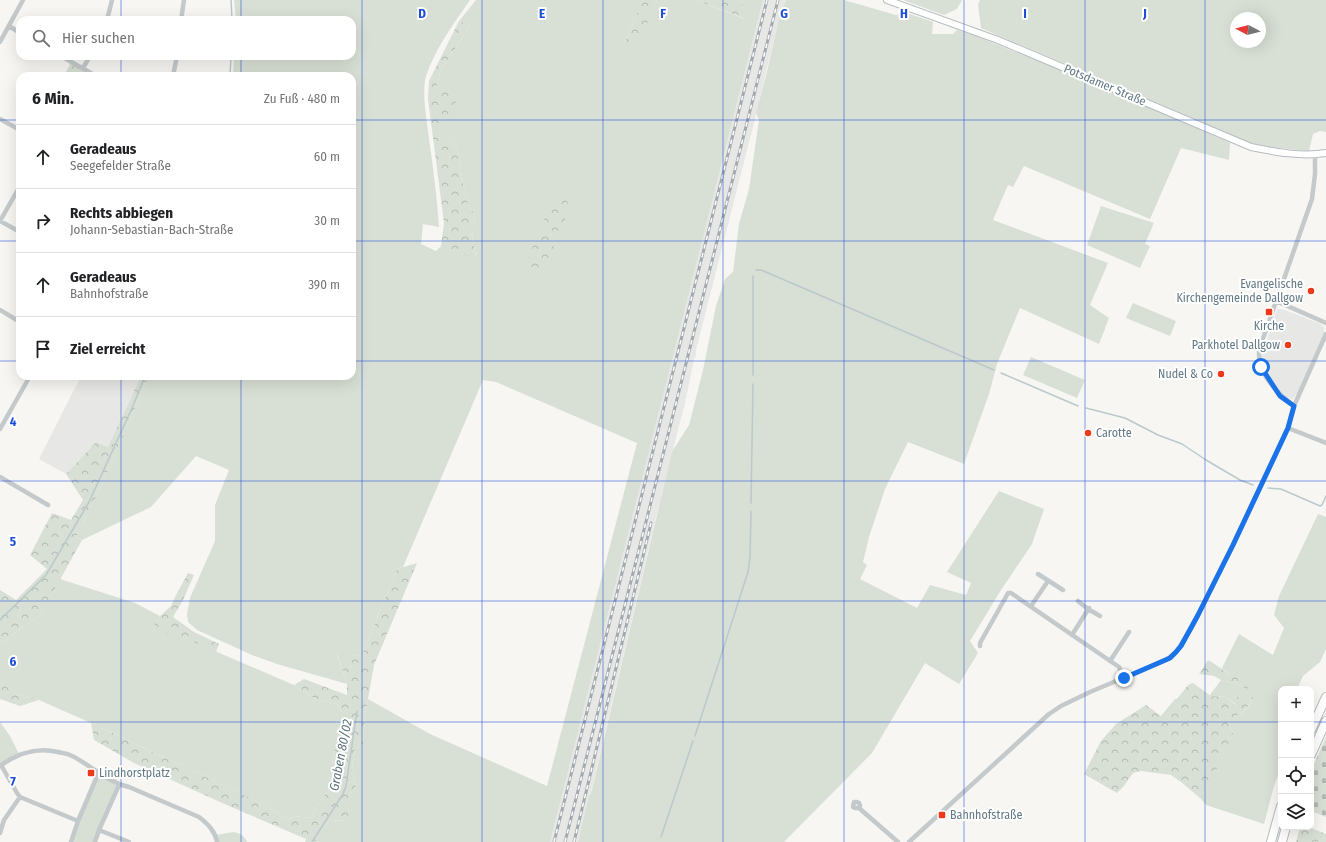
<!DOCTYPE html>
<html lang="de">
<meta charset="utf-8">
<style>
:root{--surface:#fff;--page:#f2f2f2;--text:#202124;--muted:#757577;--line:#e0e0e0}
body{margin:0;font-family:"Fira Sans Condensed",sans-serif;background:var(--page);color:var(--text)}
.controls{position:absolute;right:12px;bottom:12px;display:grid;overflow:hidden;border-radius:8px;box-shadow:0 4px 16px #0002}
.controls button{width:36px;height:36px;display:grid;place-items:center;padding:0;border:0;border-bottom:1px solid var(--line);background:var(--surface);color:var(--text);font:20px sans-serif}
.compass{position:absolute;left:1230px;top:12px;width:36px;height:36px;border-radius:50%;background:var(--surface);box-shadow:0 4px 16px #0002;rotate:277deg}
.stop{position:absolute;width:12px;height:12px;margin:-9px;border:3px solid #1a73e8;border-radius:50%;background:#fff}
.stop.end{background:#1a73e8;border-color:#fff;box-shadow:0 1px 4px #0008}
.list{margin:0;padding:0;list-style:none}
h2{display:flex;justify-content:space-between;align-items:center;height:52px;margin:0;padding:0 16px;font-size:17px}
h2 small{font-size:13px;font-weight:400;color:var(--muted)}
.list li{display:grid;grid-template-columns:26px 1fr auto;gap:12px;align-items:center;box-sizing:border-box;height:64px;padding:0 16px;border-top:1px solid var(--line)}
.list b{display:block;font-size:15px;white-space:nowrap}
.list p{margin:0;font-size:13px;white-space:nowrap;color:var(--muted)}
.list em{font-size:13px;font-style:normal;color:var(--muted)}
.icon{flex:none;width:22px;height:22px;fill:none;stroke:currentColor;stroke-width:2;stroke-linecap:round;stroke-linejoin:round}
.map{position:relative;flex:none;width:1326px;height:842px;overflow:hidden}
.search{position:absolute;background:var(--surface);box-shadow:0 4px 16px #0002;left:16px;top:16px;width:340px;height:44px;display:flex;align-items:center;gap:10px;box-sizing:border-box;padding:0 14px;border-radius:12px;color:var(--muted);font-size:15px}
.panel{position:absolute;background:var(--surface);box-shadow:0 4px 16px #0002;left:16px;top:72px;width:340px;height:308px;border-radius:12px}
.map>svg:first-child{display:block}
.built{fill:#e7e8e6}
.grass{fill:#d8dfd4;fill-rule:evenodd}
.forest{fill:url(#forest-crowns)}
.cemetery{fill:url(#cemetery-stones)}
.lines{fill:none;stroke-linecap:round;stroke-linejoin:round}
.stream{stroke:#bac9cc;stroke-width:1.5}
.secondary-casing{stroke:#b6bcc0;stroke-width:8}
.highway-casing{stroke:#b8bcbf;stroke-width:10}
.street{stroke:#c4c9cb;stroke-width:4.5}
.secondary{stroke:#fff;stroke-width:6}
.highway{stroke:#fff;stroke-width:8}
.rail-casing{stroke:#a2aaaf;stroke-width:3}
.rail{stroke:#fff;stroke-width:1.5;stroke-dasharray:4.5;stroke-linecap:butt}
.route{stroke:#1a73e8;stroke-width:5}
.grid{fill:none;stroke:#1d4ed8;stroke-width:1;stroke-opacity:0.55}
.poi-dot{fill:#ee391b;stroke:#fff;stroke-width:1.5}
.labels{text-anchor:middle;stroke-width:4;stroke-linejoin:round;paint-order:stroke}
.street-label{font-size:12px;fill:#637a86;stroke:#fff}
.poi-label{font-size:12px;fill:#637a86;stroke:#fff;text-anchor:end}
.water-label{font-size:13px;font-style:italic;fill:#5a767c;stroke:#fff}
.grid-label{font-size:13px;text-anchor:middle;font-weight:bold;fill:#1d4ed8;stroke:#fff;stroke-width:4;stroke-linejoin:round;paint-order:stroke}
</style>
<div class="map">
<svg width="1326" height="842" viewBox="0 0 1326 842">
<defs>
<pattern id="forest-crowns" width="20" height="18" patternUnits="userSpaceOnUse"><rect width="20" height="18" fill="#d8dfd4"/><path d="M2 6a3 3 0 1 1 6 0M12 15a3 3 0 1 1 6 0" fill="none" stroke="#b3bab2"/></pattern>
<pattern id="cemetery-stones" width="16" height="16" patternUnits="userSpaceOnUse"><rect width="16" height="16" fill="#d8dfd4"/><path d="M2 7V4a2 2 0 0 1 4 0v3zM10 15v-3a2 2 0 0 1 4 0v3z" fill="#b3bab2"/></pattern>
</defs>
<rect width="100%" height="100%" fill="#f7f6f3"/>
<path class="built" d="M763,0H786L779,18L755,119L705,315L696,350V356L694,359L685,403L661,497V503L659,505L584,822L578,842H550L577,731Z
M1277,309H1282L1321,324L1324,328V334L1298,393L1292,400L1283,395L1263,366L1261,359Z
M81,376H141L108,447L96,442L66,474L39,459Z"/>
<path class="grass" d="M234,0H470C453,25 436,47 426,76C421,94 428,127 430,146C434,173 437,200 439,227L423,224L421,244L436,251L441,246L445,249L476,257L472,231L475,216L467,202L456,147L441,133L437,87L440,72L470,25L459,21L476,0H643L625,42L653,7L657,0H695L745,19L741,0H763L550,842H315L329,821L348,820V796L356,788L352,769L355,749L363,744L365,716L368,699L430,734L547,786L637,443L496,382L483,380L403,567L397,569L362,655L356,656L337,654L347,684L277,664L252,655L197,630L188,622L187,614L190,598L215,541V505L229,470L196,456L151,507L82,540L76,538L102,485L149,376H352V76H233L234,56H352V20H236Z
M786,0H844L896,15L910,14L933,22L932,34H953L957,30L976,36L1145,105L1230,143L1229,160L1181,148L1150,219L1024,166L1013,187L1008,185L993,220L1108,263L1090,305L1109,318L1099,344L1020,308L997,364L989,394L964,464L908,442L885,489L869,537L863,562L867,565L860,579L917,608L930,585L966,595L971,583L947,572L999,491L1044,509L1032,544L1001,590L970,641L978,653L959,684L925,663L872,753L784,842H578L589,796L591,794L671,456L673,450L689,425L703,370L716,306L725,279L733,272L739,224L749,189L759,120L756,113L766,76L779,18Z
M903,0H962L957,9L944,15Z
M980,0H1326V132L1320,131L1313,134L1309,151L1266,147L1244,141L1190,117L981,28L978,5ZM1236,18H1260V42H1236Z
M1101,206L1154,223L1145,244L1150,246L1140,268L1087,245Z
M1133,303L1176,321L1170,336L1126,318Z
M1031,357L1085,380L1077,398L1023,375Z
M1318,514L1326,517V649L1320,662L1303,676L1297,689H1281V768L1274,786L1264,824L1206,805L1201,799L1233,734L1227,719C1243,714 1245,713 1253,699L1237,705L1226,697L1211,696L1210,695L1221,680L1234,683L1245,688L1230,674L1222,668L1239,634L1273,655L1284,628L1274,615L1279,596Z
M60,579L135,603L160,616L155,624L170,636H180L294,685L315,699L337,704L343,713L333,756L330,786L311,818L294,816L288,820L259,802L91,723L39,700L17,694L0,682V644L41,614Z
M0,722L10,736L19,754L0,765Z
M99,774L119,785L95,842H71Z
M233,832C240,833 244,835 247,842H218L216,835Z"/>
<path class="forest" d="M643,0H657L637,48L625,42Z
M695,0H741L746,19Z
M459,21L470,25L440,72L437,87L456,98L455,116L441,119V133L456,147L467,202L475,216L472,231L476,258L445,249L441,246L444,223L428,99L429,81Z
M71,62L95,76H64Z
M562,190L570,208L545,267L524,272V266L534,244L551,202Z
M141,376H149L102,485L76,538L82,540L41,614L0,644V590L16,600L47,569L30,555L52,513L71,520L83,500L66,474L96,442L108,447Z
M417,563L374,665L365,716L363,744L355,749L352,769L356,788L348,796V820L329,821L315,842H305L306,839L220,802L134,763L94,740L91,723L259,802L288,820L294,816L311,818L330,786L333,756L343,713L337,704L315,699L294,685L304,679L347,695V684L337,653L356,656L362,655L397,569Z
M188,573L194,575L183,600L173,617L194,632L219,644L216,652L180,636H170L154,624L160,616L171,606L176,595Z
M1208,660L1230,674L1235,673L1255,684V690L1245,688L1234,683L1221,680L1214,676L1199,674Z
M0,682L17,694L39,700L20,706L0,699Z
M1193,683L1211,696L1226,697L1236,705L1238,694L1252,695L1253,699C1244,713 1243,714 1227,719L1233,734L1215,772L1201,799L1181,782L1171,775L1141,771L1133,773L1123,787L1117,793L1084,774L1101,741L1116,724L1146,705L1161,716L1175,699H1177L1188,685Z
M1300,827H1309L1326,834V842H1296Z"/>
<path class="cemetery" d="M1326,737V817L1311,811V771Z"/>
<g class="lines">
<path class="stream" d="M231,0L232,20
M230,76L231,56
M756,270H761L994,370
M1001,373L1078,406
M753,375V276
M1086,408L1125,418L1158,435L1182,444L1206,460L1240,480L1253,485
M1268,488L1281,489L1320,506L1322,505L1326,496
M751,503L753,384
M0,620L46,575L89,502L133,406L145,376
M695,736L748,572L750,557L751,511
M661,837L693,741
M312,842L343,794L346,786L357,711"/>
<g class="secondary-casing">
<path id="secondary" d="M887,0L998,40L1251,147C1276,152 1301,157 1326,153"/>
</g>
<g class="highway-casing">
<path id="highway" d="M1311,730L1326,697
M1311,755L1326,721
M1271,842L1281,806
M1282,842L1286,827"/>
</g>
<path class="street" d="M107,20L112,0
M181,20L184,0
M9,26L20,33
M0,42L23,0
M61,56L96,76
M83,68L90,56
M173,76L177,56
M0,119L20,130
M0,221L20,186
M0,221L20,232
M1276,301L1326,323
M0,310L20,322
M1294,406C1281,396 1267,383 1261,367C1259,361 1259,356 1259,350L1312,199L1315,174V155
M1288,428L1326,443
M0,429L30,376
M0,477L48,505
M1038,574L1063,590
M1078,601L1088,609L1100,616
M1031,606L1048,581
M1072,635L1089,608
M980,646V643L1007,595L1008,593H1011L1119,667L1124,678
M1110,661L1129,632
M1,765L17,793L20,797L78,821
M0,766C18,753 36,747 58,752C61,753 66,753 70,755C90,764 106,782 129,787L199,817C208,824 215,831 217,842
M859,808L860,806L859,803L857,802H854L853,807L855,808H859L898,842
M99,830L129,842
M0,833L4,820L20,797
M71,842L78,821L98,774
M95,842L99,830L119,785
M909,842L1049,714L1061,706L1090,692L1166,660L1176,652L1191,629L1233,545L1288,428L1294,406L1326,334"/>
<use href="#secondary" class="secondary"/>
<use href="#highway" class="highway"/>
<g class="rail-casing">
<path id="rail" d="M554,842L767,0
M565,842L778,0
M574,842L651,523"/>
</g>
<use href="#rail" class="rail"/>
</g>
<g class="lines">
<path class="route" d="M1124,678L1170,658L1176,652L1181,646L1198,615L1233,545L1288,428L1294,406L1280,396L1261,367"/>
</g>
<path class="grid" d="M121,0V20M241,0V20M362,0V842M482,0V842M603,0V842M723,0V842M844,0V842M964,0V842M1085,0V842M1205,0V842M121,56V76M241,56V76M0,120H20M352,120H1326M0,241H20M352,241H1326M0,361H20M352,361H1326M121,376V842M241,376V842M0,481H1326M0,601H1326M0,722H1281M1311,722H1326"/>
<g class="poi-dot">
<circle cx="1311" cy="291" r="4"/>
<rect x="1265" y="308" width="8" height="8" rx="2"/>
<circle cx="1288" cy="345" r="4"/>
<circle cx="1221" cy="374" r="4"/>
<circle cx="1088" cy="433" r="4"/>
<rect x="87" y="769" width="8" height="8" rx="2"/>
<rect x="938" y="811" width="8" height="8" rx="2"/>
</g>
<g class="labels">
<g class="street-label">
<text transform="translate(1105 85) rotate(23)" y="4">Potsdamer Straße</text>
</g>
<g class="poi-label">
<text x="1303" y="288">Evangelische<tspan x="1303" dy="14">Kirchengemeinde Dallgow</tspan></text>
<text x="1269" y="330" text-anchor="middle">Kirche</text>
<text x="1280" y="349">Parkhotel Dallgow</text>
<text x="1213" y="378">Nudel &amp; Co</text>
<text x="1096" y="437" text-anchor="start">Carotte</text>
<text x="99" y="777" text-anchor="start">Lindhorstplatz</text>
<text x="950" y="819" text-anchor="start">Bahnhofstraße</text>
</g>
<g class="water-label">
<text transform="translate(340 755) rotate(-79)" y="5">Graben 80/02</text>
</g>
</g>
<g class="grid-label">
<text x="422" y="18">D</text>
<text x="542" y="18">E</text>
<text x="663" y="18">F</text>
<text x="784" y="18">G</text>
<text x="904" y="18">H</text>
<text x="1025" y="18">I</text>
<text x="1145" y="18">J</text>
<text x="13" y="426">4</text>
<text x="13" y="546">5</text>
<text x="13" y="666">6</text>
<text x="13" y="786">7</text>
</g>
</svg>
<div class="controls">
<button>+</button>
<button>−</button>
<button><svg class="icon" aria-label="locate" viewBox="0 0 24 24"><circle cx="12" cy="12" r="6"/><path d="M12 2v4M12 18v4M2 12h4M18 12h4"/></svg></button>
<button><svg class="icon" aria-label="layers" viewBox="0 0 24 24"><path d="M12 4l9 5-9 5-9-5zM3 14l9 5 9-5"/></svg></button>
</div>
<svg class="compass" viewBox="-18 -18 36 36"><path d="M0-13l5 13h-10z" fill="#e53935"/><path d="M0 13l5-13h-10z" fill="#757577"/></svg>
<div class="stop" style="left:1261px;top:367px"></div>
<div class="stop end" style="left:1124px;top:678px"></div>
<div class="search"><svg class="icon" aria-label="search" viewBox="0 0 24 24"><circle cx="10" cy="10" r="6"/><path d="M15 15l6 6"/></svg>Hier suchen</div>
<section class="panel">
<h2>6 Min.<small>Zu Fuß · 480 m</small></h2>
<ul class="list">
<li><svg class="icon" aria-label="ahead" viewBox="0 0 24 24"><path d="M12 20V5M6 11l6-6 6 6"/></svg><div><b>Geradeaus</b><p>Seegefelder Straße</p></div><em>60 m</em></li>
<li><svg class="icon" aria-label="right" viewBox="0 0 24 24"><path d="M7 20v-9h11M14 6l5 5-5 5"/></svg><div><b>Rechts abbiegen</b><p>Johann-Sebastian-Bach-Straße</p></div><em>30 m</em></li>
<li><svg class="icon" aria-label="ahead" viewBox="0 0 24 24"><path d="M12 20V5M6 11l6-6 6 6"/></svg><div><b>Geradeaus</b><p>Bahnhofstraße</p></div><em>390 m</em></li>
<li><svg class="icon" aria-label="arrive" viewBox="0 0 24 24"><path d="M6 21V4h12l-3 4 3 4H6"/></svg><div><b>Ziel erreicht</b></div></li>
</ul>
</section>
</div>
